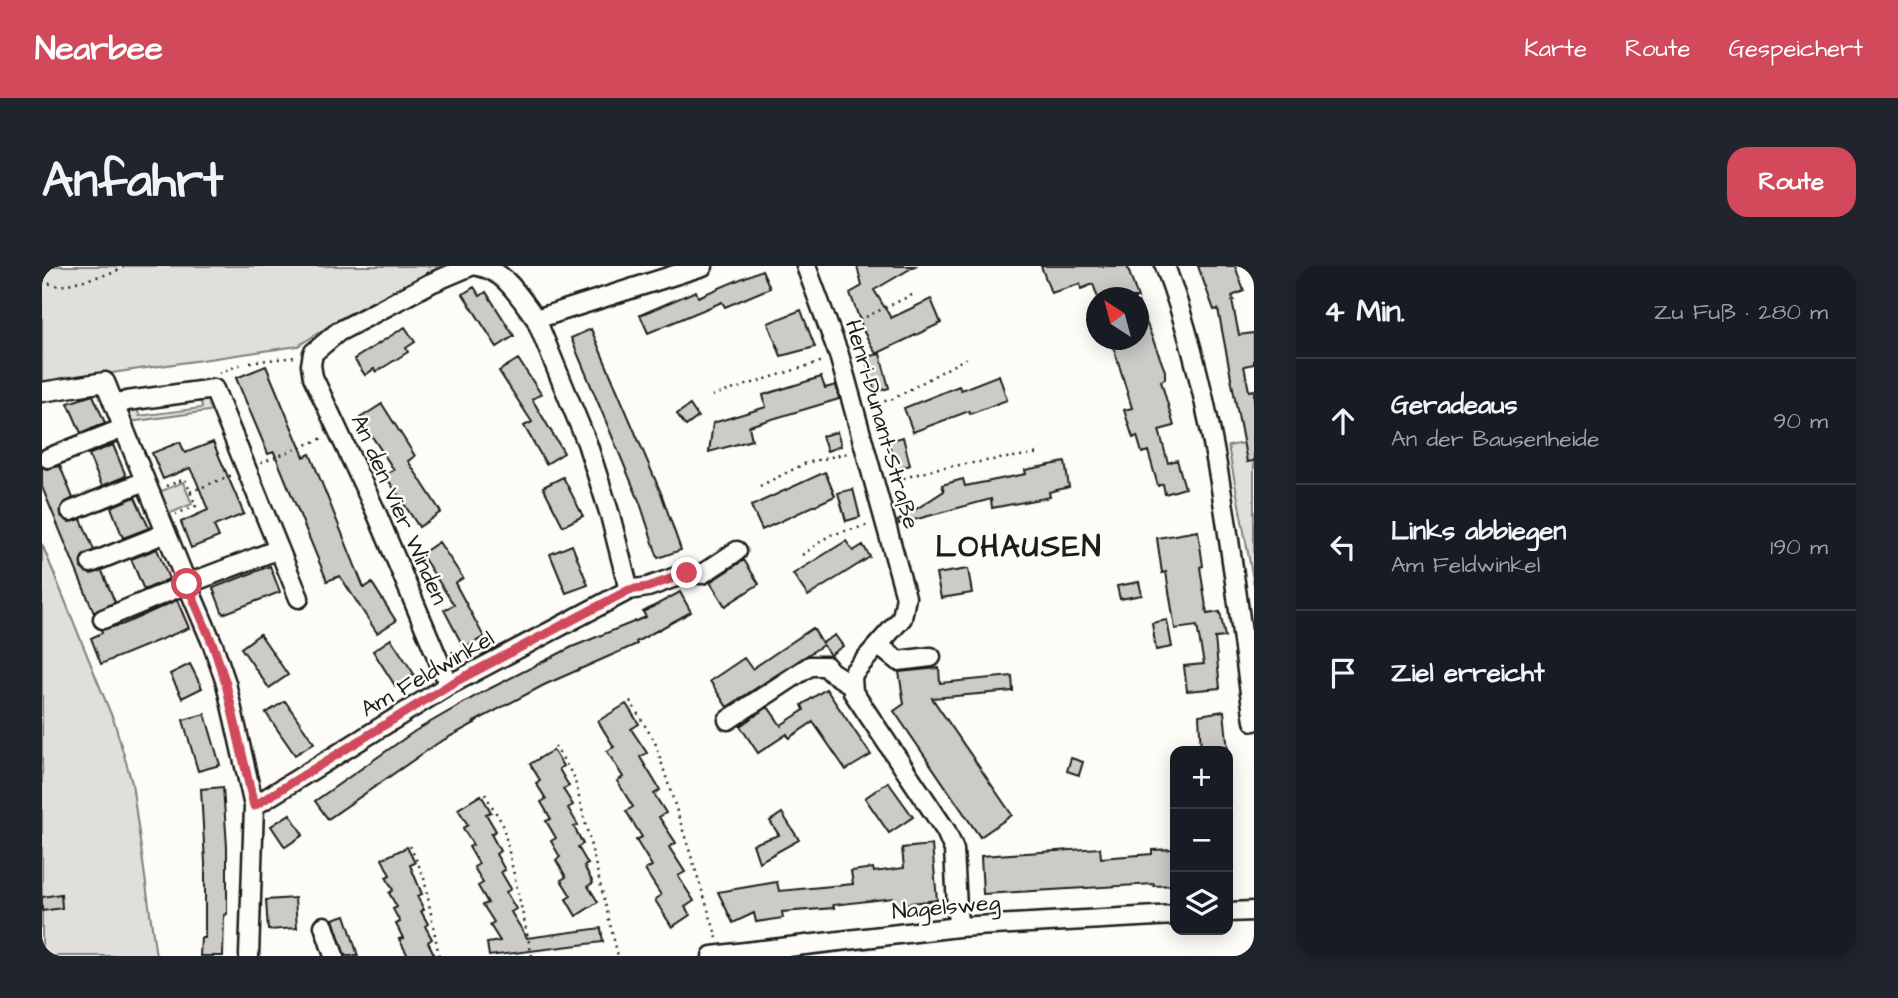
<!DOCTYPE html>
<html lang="de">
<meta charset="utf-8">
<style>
:root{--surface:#171b24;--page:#20242c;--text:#f1f3f6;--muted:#9ea1a6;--line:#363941;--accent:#d1495b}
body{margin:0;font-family:"Architects Daughter",sans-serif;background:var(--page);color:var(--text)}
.controls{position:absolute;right:21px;bottom:21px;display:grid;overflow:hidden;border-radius:14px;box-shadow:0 4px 18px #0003}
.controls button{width:63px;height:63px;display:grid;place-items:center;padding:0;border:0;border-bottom:2px solid var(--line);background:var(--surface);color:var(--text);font:35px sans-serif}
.compass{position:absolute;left:1044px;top:21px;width:63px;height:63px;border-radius:50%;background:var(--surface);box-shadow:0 4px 18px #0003;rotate:324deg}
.stop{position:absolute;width:21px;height:21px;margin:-16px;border:5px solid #d1495b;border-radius:50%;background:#fff}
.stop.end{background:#d1495b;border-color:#fff;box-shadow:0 2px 7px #0008}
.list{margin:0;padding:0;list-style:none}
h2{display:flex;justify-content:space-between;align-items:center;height:91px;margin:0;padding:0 28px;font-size:30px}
h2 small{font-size:23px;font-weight:400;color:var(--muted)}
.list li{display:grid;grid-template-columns:46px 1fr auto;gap:21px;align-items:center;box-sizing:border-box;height:126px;padding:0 28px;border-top:2px solid var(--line)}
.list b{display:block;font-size:26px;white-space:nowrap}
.list p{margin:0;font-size:23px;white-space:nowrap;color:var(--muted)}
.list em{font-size:23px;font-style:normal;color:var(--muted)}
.icon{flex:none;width:38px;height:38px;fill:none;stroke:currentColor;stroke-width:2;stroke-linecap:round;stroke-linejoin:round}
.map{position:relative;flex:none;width:1212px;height:690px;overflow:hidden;border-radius:21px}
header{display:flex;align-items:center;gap:42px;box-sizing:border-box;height:98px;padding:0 35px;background:var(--accent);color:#fff}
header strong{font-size:33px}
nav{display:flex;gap:38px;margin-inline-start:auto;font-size:24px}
.intro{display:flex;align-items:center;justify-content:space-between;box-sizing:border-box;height:168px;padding:0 42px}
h1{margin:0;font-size:49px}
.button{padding:18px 32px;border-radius:21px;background:var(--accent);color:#fff;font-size:24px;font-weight:700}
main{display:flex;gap:42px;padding:0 42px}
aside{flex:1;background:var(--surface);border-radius:21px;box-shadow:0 4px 18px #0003}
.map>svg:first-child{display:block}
.green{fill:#e0dfdb;stroke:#7e7e7c;stroke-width:2}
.building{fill:#cccbc8;stroke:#1c1c1c;stroke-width:2}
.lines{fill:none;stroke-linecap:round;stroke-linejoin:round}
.minor-casing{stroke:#1c1c1c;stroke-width:23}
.path{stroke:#1c1c1c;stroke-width:2.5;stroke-dasharray:2 5;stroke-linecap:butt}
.minor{stroke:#fdfcf7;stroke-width:18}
.route{stroke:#d1495b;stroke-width:9}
.labels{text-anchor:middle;stroke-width:5;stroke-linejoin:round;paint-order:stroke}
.street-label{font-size:23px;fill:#1c1c1c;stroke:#fdfcf7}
.district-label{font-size:30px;font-weight:bold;letter-spacing:2px;fill:#1c1c1c;stroke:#fdfcf7}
</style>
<header>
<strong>Nearbee</strong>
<nav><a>Karte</a><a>Route</a><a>Gespeichert</a></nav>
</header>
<div class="intro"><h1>Anfahrt</h1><a class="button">Route</a></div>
<main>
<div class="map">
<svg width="1212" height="690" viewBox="0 0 1212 690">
<rect width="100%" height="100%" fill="#fdfcf7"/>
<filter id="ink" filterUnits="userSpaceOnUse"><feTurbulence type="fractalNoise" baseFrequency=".0143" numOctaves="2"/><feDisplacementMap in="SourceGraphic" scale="14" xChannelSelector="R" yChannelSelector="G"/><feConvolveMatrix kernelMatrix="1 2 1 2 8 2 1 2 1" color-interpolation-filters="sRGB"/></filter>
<g filter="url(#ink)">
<path class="green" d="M0,0H399L299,52L256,80L0,117Z
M158,129L169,134L174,144L87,156V147L95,138L97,150L160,142Z
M1212,175V319L1186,180Z
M141,216L150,238L124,249L115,227Z
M0,278L73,458L90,517L114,690H0Z"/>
<path class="building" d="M815,0H873L832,24L849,52L889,33L899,57L834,88L822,66L808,27L820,20Z
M999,0H1085L1096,32H1056L1051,18L1039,23L1038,18L1009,27Z
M1156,0H1193L1202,25L1190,30L1192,34L1190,35L1197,69L1212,67V98L1202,100L1207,125L1212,124V195L1205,196L1176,43L1172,44Z
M720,4L728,22L683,41L680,36L606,67L598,49L654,25L656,31Z
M432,21L438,30L444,26L472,70L455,81L421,28Z
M1096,35L1123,105V113L1119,115L1132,160L1117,164L1126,197L1135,194L1143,222L1123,228L1121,218L1116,220L1106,185L1100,187L1095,170L1091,172L1082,144L1090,142L1071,79L1073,78L1072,74H1096Z
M759,44L773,81L739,90L726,57Z
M363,61L373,76L364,82L366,86L334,106L332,103L323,109L312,93Z
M549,63L619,227L639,284L616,292L598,237L529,72Z
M838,88L847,122L833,126L823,91Z
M476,93L499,128L490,133L522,187L504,198L482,160L490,156L457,105Z
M224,100L262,191L268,188L322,322L330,317L354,355L335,367L298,310L285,315L232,186L226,188L194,112Z
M957,109L965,134L928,148L927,145L871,166L862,142L917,120L919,124Z
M779,111L783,122L794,119L797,133L707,160L710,174L667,186L671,157L724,141L721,129Z
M51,129L63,157L39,167L26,137Z
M340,138L373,190L366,195L399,246L377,261L343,209L352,204L318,152Z
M648,139L656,151L644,160L635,148Z
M795,166L799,180L785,185L780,170Z
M861,171L868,199L854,204L846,175Z
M138,176L143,187L171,176L202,248L172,260L177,271L149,282L139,256L166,244L154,214L148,202L121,213L110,187Z
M71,179L84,210L60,220L47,190L48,188Z
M1023,196L1027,221L1007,226L1008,231L950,242L949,233L857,258L856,255L902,225L900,219L921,213L923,220L984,208L983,204Z
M18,200L31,232L20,239L19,250L27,256L39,253L52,284L40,291L39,302L48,308L60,305L73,336L52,347L0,221V201L5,203Z
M783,206L793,230L720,264L709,240Z
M521,211L541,250L521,260L501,221Z
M811,223L818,251L804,255L796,227Z
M93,231L107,262L81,272L69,241Z
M1156,265L1161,300L1158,301L1165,348L1178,346L1183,371L1173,372L1178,422L1145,425L1142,400L1162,398L1155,360L1133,363L1124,306L1120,307L1115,272Z
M804,275L811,285L821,279L828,291L766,330L751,308Z
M397,276L421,312L413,317L442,371L422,382L402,344L412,339L379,288Z
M530,279L546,319L524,327L508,288Z
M115,283L127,313L102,324L89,293Z
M702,294L717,318L683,340L668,316Z
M228,300L238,326L181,348L171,322Z
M926,303L930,327L899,332L894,308Z
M1097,316L1100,329L1078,333L1075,320Z
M638,326L649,346L594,376L595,378L502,419L432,456L433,457L396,477L286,553L273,535L373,465L439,427L530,381L604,351L601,346Z
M135,334L147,362L59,398L49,372L60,367L59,364L82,358Z
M1125,354L1130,381L1114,384L1110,357Z
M771,362L780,377L793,369L801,380L788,389L781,379L685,441L668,415L702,392L710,403Z
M218,368L246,409L227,422L199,382Z
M349,373L372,408L354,421L331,385Z
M148,398L160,422L140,432L128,408Z
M897,402L898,417L970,410L971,425L890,432L970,549L938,571L852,445L862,438L857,406Z
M784,423L829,489L804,504L771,456L747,472L745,468L716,487L698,460L726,441L740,461L739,459L762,444L760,439Z
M243,435L272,477L253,489L224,447Z
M584,438L597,458L589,463L605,487L598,491L618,524L612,528L624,547L617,551L634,577L627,581L643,606L636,610L652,635L643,641L648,649L630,661L613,634L619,629L603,604L610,600L594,574L600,571L584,545L591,541L575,515L581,511L565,485L572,481L556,455Z
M1182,445L1186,485H1159L1157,449Z
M163,448L178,499L156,505L141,454Z
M511,484L521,500L517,503L527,520L521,523L531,539L526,542L536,559L532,561L541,578L536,581L546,598L542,600L551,617L546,620L556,636L534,650L524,633L529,630L519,614L524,611L514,594L518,591L509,575L514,572L504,555L509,553L499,536L504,533L494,517L498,514L488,498Z
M1029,492L1041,496L1037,509L1025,505Z
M846,516L871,551L847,567L823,532Z
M181,521L185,581V648L182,649L181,690H158L159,672H163V597L159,523Z
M439,529L449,546L444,548L454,565L449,568L458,585L454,588L463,604L459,606L469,623L464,626L474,643L469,646L485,672L559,662L561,676L447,690L445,677L458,675L448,659L452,656L441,639L446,637L436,620L441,617L432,601L437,598L427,581L431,579L421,562L426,559L416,543Z
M740,547L757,574L717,596L711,578L737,569L728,555Z
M248,548L261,569L243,581L229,560Z
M890,579L895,634L852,639L851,632L791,639L792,642L740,646L741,652L714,656L712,647L691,657L676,626L735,616L737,625L811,618L809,605L831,602L832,606L862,602L860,582Z
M365,581L373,597L368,599L380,628L375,630L382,644L379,645L386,658L383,660L390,673L386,676L393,690H366L357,673L361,672L354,658L358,656L351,643L355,641L347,627L351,624L344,611L348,609L340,593Z
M1058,582L1059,592L1110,588V584L1133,583V619L1112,620V618L941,628L939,590Z
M19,628L20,642L0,645V631Z
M253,632L255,662L226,664L224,634Z
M303,649L308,664L316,690H303L291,653Z"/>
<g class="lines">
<g class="minor-casing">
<path id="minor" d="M436,0C463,4 478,32 494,53L661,0
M764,0L797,89L864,331L860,352L812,406L810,412L811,426L904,565L912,584L916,661
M1123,0C1177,144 1190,304 1212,455
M0,126L63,116L145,318L237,283L172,123L85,135L73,140
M6,192L82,162
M29,245L103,215
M237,283L257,332
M49,297L124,267
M587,324L606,321L645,307L660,308L695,285
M61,353L145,318L171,379L184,417L212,540L207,690
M836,379L856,395L889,391
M407,419L334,246L271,111L269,99L271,87L296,66L389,17L429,0
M686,454L768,400H784L789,406L810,419
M212,540L407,419L587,324L568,249L545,177L494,53
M1186,646L1212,645
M282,660L292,690
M670,690L916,661L1133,649"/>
</g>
<path class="path" d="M0,16L18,20L71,7L82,0
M805,60L874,27
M208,96L253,91
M177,107L200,98
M670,130L781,95
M829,139L851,133L926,91
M219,197L281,172
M848,216L897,202L998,187
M124,220L143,213L154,240L134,248
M718,220L764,197L806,187
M148,226L190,209
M760,289L788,269L827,259
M588,435L613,476L675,672
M513,480L532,511L576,690
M443,528L461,559L490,690
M368,580L382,611L397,690"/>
<use href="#minor" class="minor"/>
</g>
</g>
<g class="lines" filter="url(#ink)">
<path class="route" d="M145,318L171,379L184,418L212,540L407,419L587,324L606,321L645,307"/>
</g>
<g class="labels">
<g class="street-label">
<text transform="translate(841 158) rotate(74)" y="8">Henri-Dunant-Straße</text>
<text transform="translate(358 243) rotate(66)" y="8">An den Vier Winden</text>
<text transform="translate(385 407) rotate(-30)" y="8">Am Feldwinkel</text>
<text transform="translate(904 640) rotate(-5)" y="8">Nagelsweg</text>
</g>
<g class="district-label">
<text x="977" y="290">LOHAUSEN</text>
</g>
</g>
</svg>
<div class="controls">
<button>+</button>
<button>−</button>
<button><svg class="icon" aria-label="layers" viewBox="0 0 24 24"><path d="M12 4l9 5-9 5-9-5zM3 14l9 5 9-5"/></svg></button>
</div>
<svg class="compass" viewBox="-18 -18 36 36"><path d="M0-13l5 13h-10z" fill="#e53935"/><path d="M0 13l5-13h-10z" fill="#9ea1a6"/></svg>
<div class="stop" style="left:145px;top:318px"></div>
<div class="stop end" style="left:645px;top:307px"></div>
</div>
<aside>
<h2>4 Min.<small>Zu Fuß · 280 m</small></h2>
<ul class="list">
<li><svg class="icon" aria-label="ahead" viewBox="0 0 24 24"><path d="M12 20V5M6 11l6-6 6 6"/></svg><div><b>Geradeaus</b><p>An der Bausenheide</p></div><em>90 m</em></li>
<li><svg class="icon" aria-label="left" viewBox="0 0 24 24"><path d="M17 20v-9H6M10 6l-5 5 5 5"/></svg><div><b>Links abbiegen</b><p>Am Feldwinkel</p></div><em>190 m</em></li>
<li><svg class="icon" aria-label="arrive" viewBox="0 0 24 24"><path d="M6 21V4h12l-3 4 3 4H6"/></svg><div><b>Ziel erreicht</b></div></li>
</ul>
</aside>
</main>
